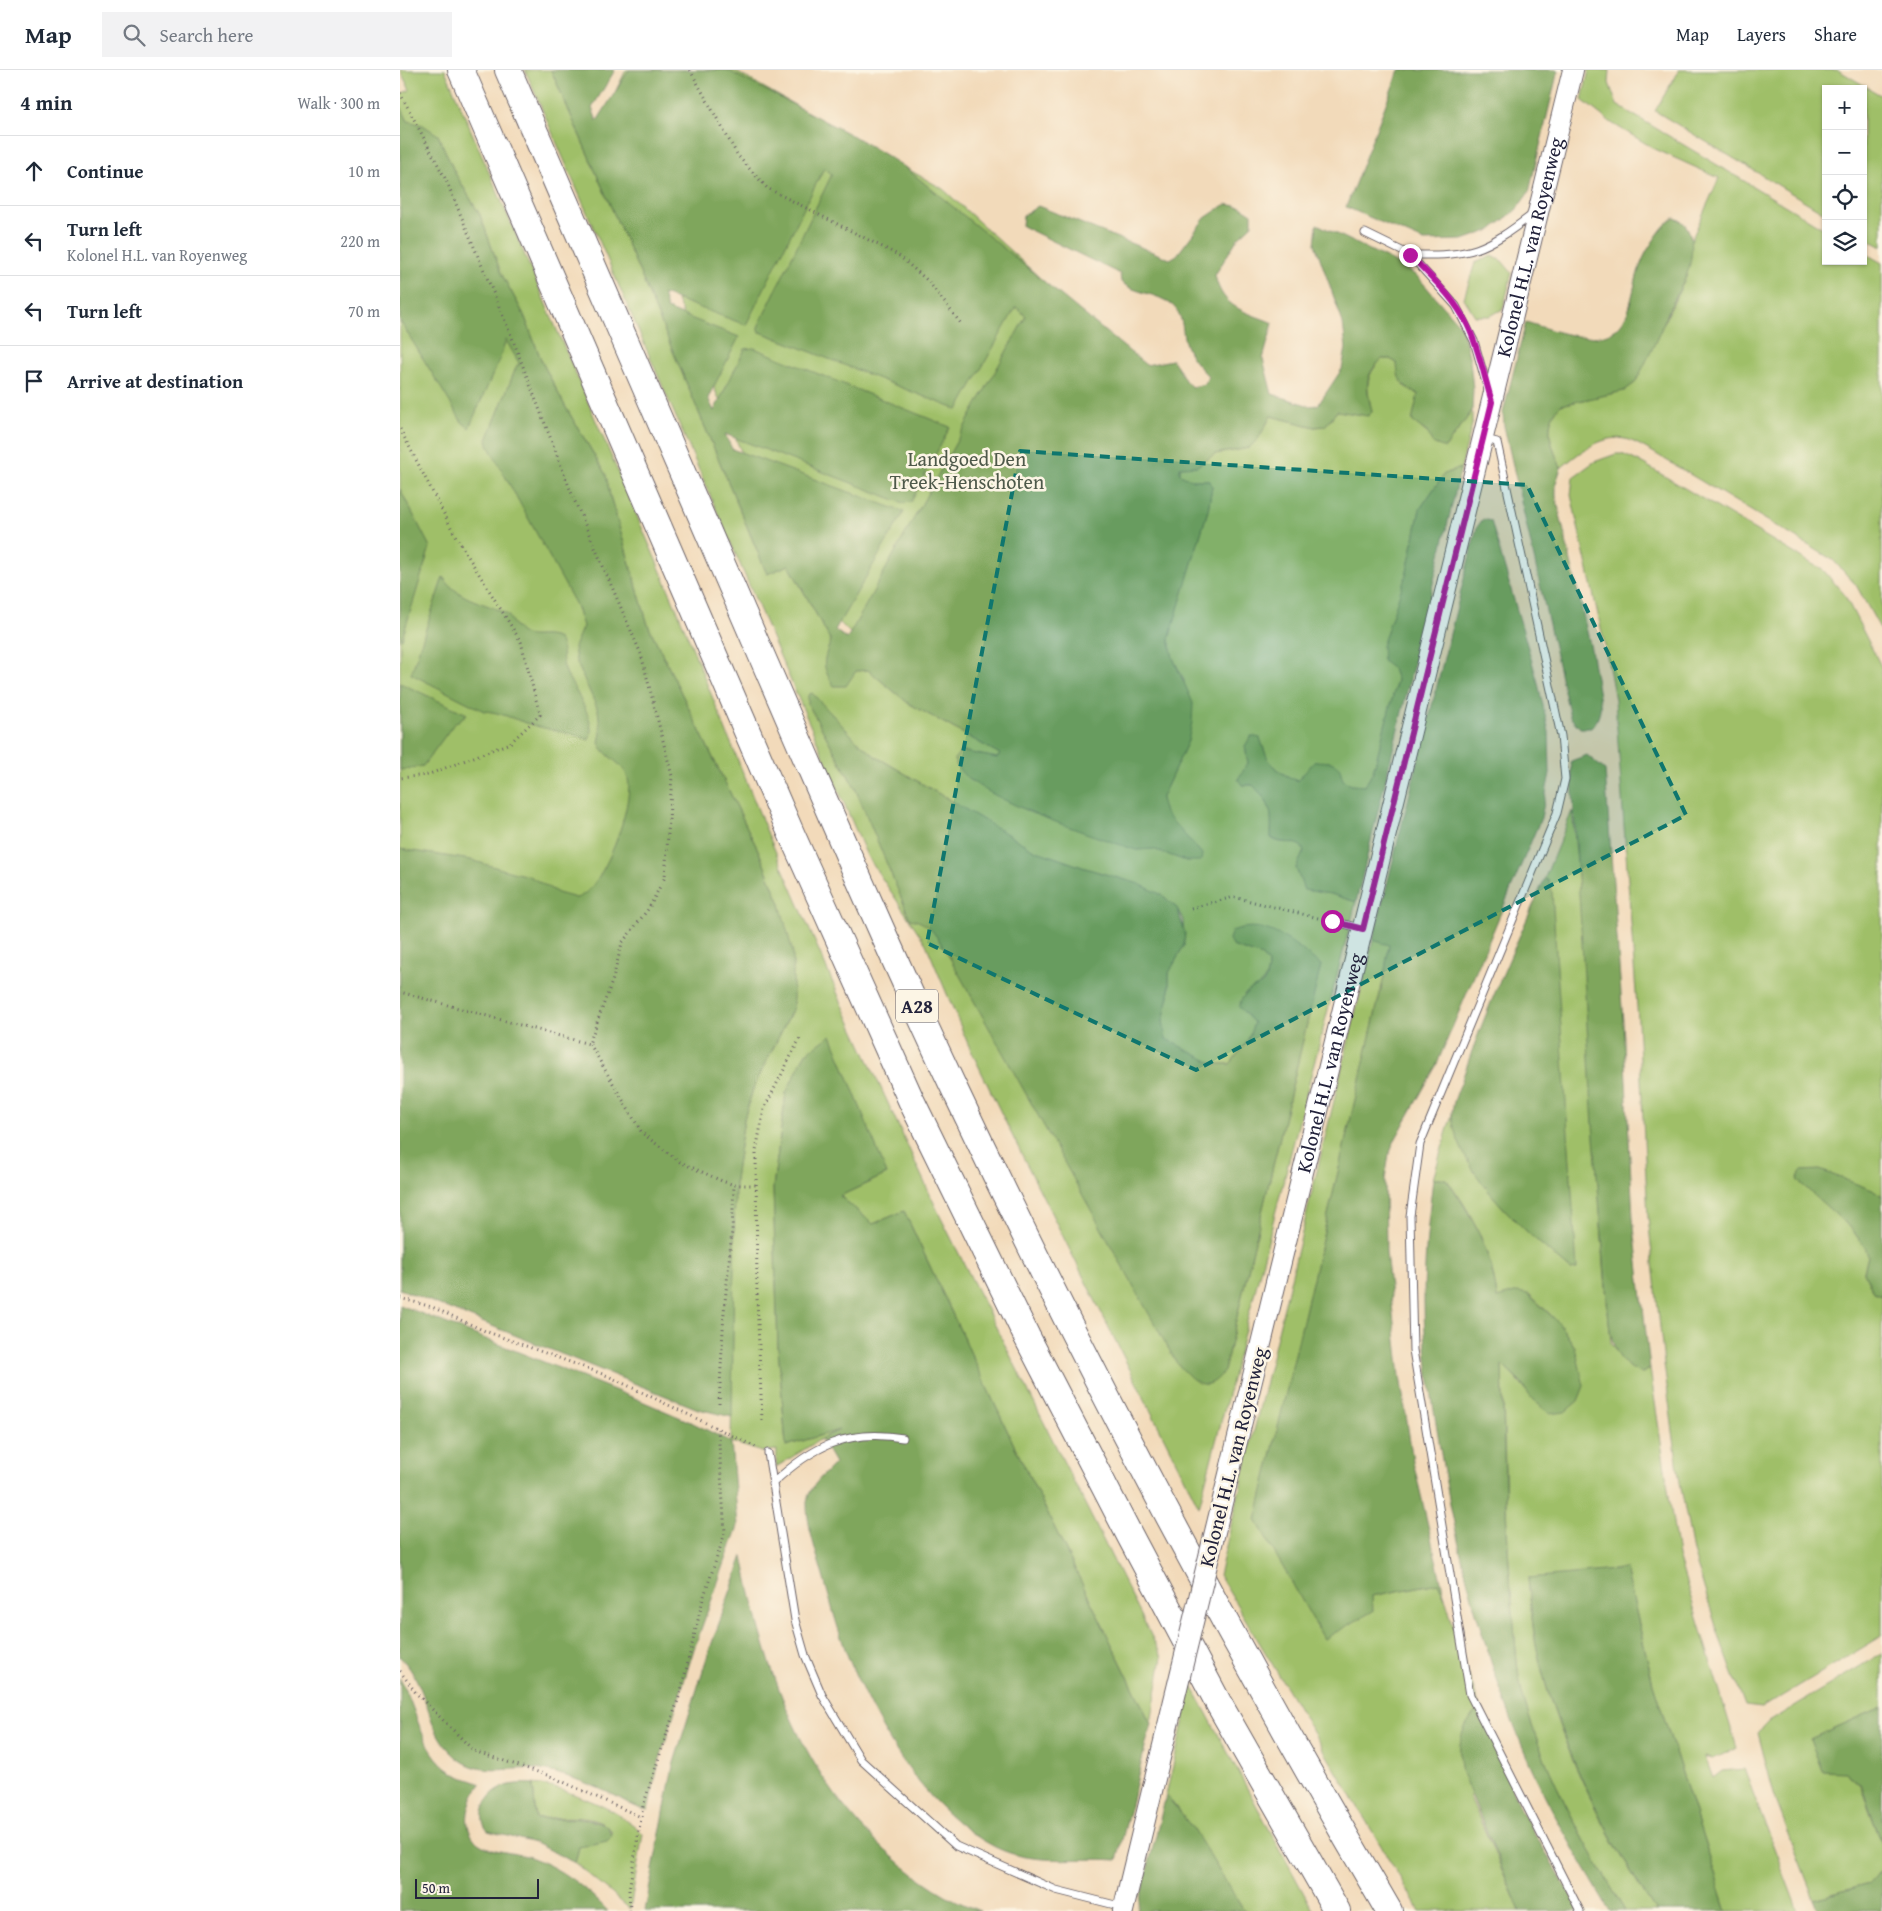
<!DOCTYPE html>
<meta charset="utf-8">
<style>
:root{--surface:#fff;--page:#f2f2f3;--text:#1f2937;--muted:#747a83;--line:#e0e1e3}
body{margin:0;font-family:"Gentium Book Plus",serif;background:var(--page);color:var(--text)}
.controls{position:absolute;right:15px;top:15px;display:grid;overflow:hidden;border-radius:0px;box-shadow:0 1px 4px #0004}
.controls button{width:45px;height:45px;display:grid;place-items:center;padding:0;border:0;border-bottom:1px solid var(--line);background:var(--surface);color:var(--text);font:25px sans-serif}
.scale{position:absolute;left:15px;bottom:12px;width:124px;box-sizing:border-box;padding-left:5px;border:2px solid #22223b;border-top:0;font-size:14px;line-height:18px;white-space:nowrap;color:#22223b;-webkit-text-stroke:4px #fcf5e5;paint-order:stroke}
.stop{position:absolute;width:15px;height:15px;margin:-11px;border:4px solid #b5179e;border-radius:50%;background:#fff}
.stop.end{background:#b5179e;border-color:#fff;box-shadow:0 1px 5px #0008}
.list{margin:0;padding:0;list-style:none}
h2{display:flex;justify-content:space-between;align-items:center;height:65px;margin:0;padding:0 20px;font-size:21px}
h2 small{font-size:16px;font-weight:400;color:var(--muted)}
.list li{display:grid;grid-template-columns:32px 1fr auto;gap:15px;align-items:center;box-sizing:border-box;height:70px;padding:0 20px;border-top:1px solid var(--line)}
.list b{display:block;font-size:19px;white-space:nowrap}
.list p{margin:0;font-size:16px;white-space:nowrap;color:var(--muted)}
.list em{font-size:16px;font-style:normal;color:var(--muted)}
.icon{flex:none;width:28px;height:28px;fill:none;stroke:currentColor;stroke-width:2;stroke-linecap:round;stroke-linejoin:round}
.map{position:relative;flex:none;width:1482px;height:1841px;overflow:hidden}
header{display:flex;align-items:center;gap:30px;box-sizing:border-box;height:70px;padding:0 25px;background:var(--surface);border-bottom:1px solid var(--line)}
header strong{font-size:24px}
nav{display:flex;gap:28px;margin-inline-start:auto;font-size:18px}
.search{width:350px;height:45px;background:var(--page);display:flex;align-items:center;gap:12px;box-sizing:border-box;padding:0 18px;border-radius:0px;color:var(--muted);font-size:19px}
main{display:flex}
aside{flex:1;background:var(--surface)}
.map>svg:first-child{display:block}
.green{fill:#9fbf67;stroke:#607051;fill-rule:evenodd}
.forest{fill:#7fa65c;stroke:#50644c;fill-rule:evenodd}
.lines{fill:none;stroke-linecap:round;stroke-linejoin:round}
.lane-casing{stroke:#6b6267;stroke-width:9}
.secondary-casing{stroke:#6b6267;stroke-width:22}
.highway-casing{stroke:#6b6267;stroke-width:28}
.path{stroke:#6b6267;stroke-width:3;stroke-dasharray:1 4;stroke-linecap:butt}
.lane{stroke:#fff;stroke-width:7}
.secondary{stroke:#fff;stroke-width:20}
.highway{stroke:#fff;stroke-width:26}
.secondary-bridge-casing{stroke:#6b6267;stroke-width:22;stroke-linecap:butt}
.secondary-bridge{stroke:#fff;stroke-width:20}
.route{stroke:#b5179e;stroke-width:6}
.marked{fill:#0f766e;fill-opacity:0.2;stroke:#0f766e;stroke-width:4;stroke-dasharray:10 6;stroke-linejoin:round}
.labels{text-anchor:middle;stroke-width:5;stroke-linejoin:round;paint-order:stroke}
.shield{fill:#fcf5e5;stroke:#63616e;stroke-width:1}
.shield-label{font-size:19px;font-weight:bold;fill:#22223b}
.street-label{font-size:20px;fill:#22223b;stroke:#fcf5e5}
.park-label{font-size:20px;fill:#4e594a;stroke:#fcf5e5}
</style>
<header>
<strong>Map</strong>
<div class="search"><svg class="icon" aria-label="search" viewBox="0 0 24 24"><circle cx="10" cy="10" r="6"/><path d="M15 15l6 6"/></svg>Search here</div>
<nav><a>Map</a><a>Layers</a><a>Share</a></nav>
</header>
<main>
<aside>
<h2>4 min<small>Walk · 300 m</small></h2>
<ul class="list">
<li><svg class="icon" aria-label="ahead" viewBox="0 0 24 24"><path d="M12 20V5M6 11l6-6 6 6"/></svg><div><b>Continue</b></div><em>10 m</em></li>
<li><svg class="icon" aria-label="left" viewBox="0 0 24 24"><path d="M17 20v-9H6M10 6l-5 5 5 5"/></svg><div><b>Turn left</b><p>Kolonel H.L. van Royenweg</p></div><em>220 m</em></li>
<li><svg class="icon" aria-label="left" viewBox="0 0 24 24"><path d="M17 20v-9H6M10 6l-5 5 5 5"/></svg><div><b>Turn left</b></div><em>70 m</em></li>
<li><svg class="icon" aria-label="arrive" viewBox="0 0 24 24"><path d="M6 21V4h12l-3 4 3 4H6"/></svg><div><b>Arrive at destination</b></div></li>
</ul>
</aside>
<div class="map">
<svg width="1482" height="1841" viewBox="0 0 1482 1841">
<rect width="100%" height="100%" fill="#fcf5e5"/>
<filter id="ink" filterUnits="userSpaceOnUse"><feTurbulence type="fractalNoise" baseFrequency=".02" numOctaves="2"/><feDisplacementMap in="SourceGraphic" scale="10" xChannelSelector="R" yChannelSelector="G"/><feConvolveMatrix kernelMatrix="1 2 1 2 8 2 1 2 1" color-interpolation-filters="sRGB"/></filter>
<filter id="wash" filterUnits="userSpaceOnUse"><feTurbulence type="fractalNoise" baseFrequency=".0096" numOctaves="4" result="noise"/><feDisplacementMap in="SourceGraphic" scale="20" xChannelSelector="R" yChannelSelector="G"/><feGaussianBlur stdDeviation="1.12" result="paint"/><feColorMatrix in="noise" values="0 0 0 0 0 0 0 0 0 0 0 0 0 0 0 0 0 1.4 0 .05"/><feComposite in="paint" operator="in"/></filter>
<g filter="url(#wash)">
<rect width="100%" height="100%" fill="#f2daba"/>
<path class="green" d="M0,0H45L271,525L367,762L440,929L540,1146L762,1587L751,1654L613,1373L504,1141L473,1154L440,1126L487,1104L386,1023L373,1117L378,1277L386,1376L443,1358L421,1369L376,1397L377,1380L362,1382L331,1372L335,1109L344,1049L353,1019L393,938L380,834L359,782L248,555L210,426L206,405L165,336L142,292L124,245L101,203L80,145L55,103L38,65L97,235L190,447L289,841L0,916V24L10,20Z
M125,0H151L240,203L367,504L389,495L431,571L456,601L468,600L508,633L600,684L518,631L425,538L357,419L201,51L226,0H333L543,119L736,296L601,684L597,688L561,681L569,710L629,742L736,780L753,779L786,791L802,784L764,743L761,729L788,671L784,610L773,588L769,569L808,440L812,416L808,410H793L780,404V397L797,396L815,384L849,378L858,369L871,346L915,357L925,356L937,341L972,342C967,318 963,308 982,289H990L997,293L1004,316L1018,324L1021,358L1045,378L1072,341V355L1061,398L1044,404L1020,439L1007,502L993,599L997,610L973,702L965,716L951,715L942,710L939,696L915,692L897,711C871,698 869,695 860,668L845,676L848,693L842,715H853C872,735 872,741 871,768C882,777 898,767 904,781L896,798L904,820L931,824L956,832L799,1437L606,1053L568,974L526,874L467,786ZM408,634L475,686L634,780L685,798L739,814L762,825L777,838L783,850L784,875L769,903V926L763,951L766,969L814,994H830L847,972L854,953L844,924C860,916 868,912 868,893L862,886L832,876L921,895L824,1301L531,858L520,850L455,718Z
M1189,0H1210L1209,13L1217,35L1426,160V191H1463V182L1482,193V562L1456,515L1433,490L1251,381C1243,377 1234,371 1225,369C1202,364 1177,384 1161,398C1152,377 1141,353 1161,335L1223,321L1235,313L1286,207L1291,171L1319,108L1255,79L1210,52L1182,30Z
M1279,0H1438L1482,26V177L1463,166V19H1426V144L1255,41Z
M1092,186L1102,191L1112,203L1103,239L1090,246H1075L1064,228L1075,193Z
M1216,384H1222L1244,394L1424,501L1444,524L1482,598V1126L1475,1121L1397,1109L1451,1158L1466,1179L1468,1186L1464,1202L1473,1222L1482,1225V1566L1362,1638L1345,1636L1319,1566L1293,1482L1279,1407L1264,1294L1248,1147L1238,951L1215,630L1205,576L1171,425L1173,407L1194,392Z
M1172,741C1191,918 1193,1096 1211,1273L1223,1291L1242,1303L1250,1299L1278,1486L1337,1678L1313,1689L1305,1687L1313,1708L1322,1701L1344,1699L1398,1841H1327L1253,1614L1226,1499L1128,1509C1131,1533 1132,1560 1138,1584C1158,1674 1205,1765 1256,1841H1225C1186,1775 1147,1708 1125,1634C1116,1605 1116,1574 1113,1544C1105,1461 1105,1378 1102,1295C1120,1310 1131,1330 1150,1344L1175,1277L1158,1252L1129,1224L1097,1229C1093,1186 1073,1142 1046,1109H1033L1052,1044C1063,1110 1123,1159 1171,1200L1148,809L1144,810Z
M973,870L989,874L984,907L884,1333V1339L971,1526L1038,1513L1045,1528L1065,1595L1080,1637L1070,1727L1120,1841H1020L819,1505Z
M1482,1583V1637L1410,1669L1460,1715L1482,1774V1799L1469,1814L1414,1829L1375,1728L1358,1663L1368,1652Z
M792,1616L909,1833L914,1841H844L794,1761L766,1725Z
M133,1714C164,1717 223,1741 243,1764L230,1839L175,1793L179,1777L212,1766L211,1760C195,1742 157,1748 136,1749Z"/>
<path class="forest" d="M151,0H215L192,38L197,51L229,0H327L457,68L502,95L746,295L772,290C782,299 781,310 792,317L805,314L808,306C799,296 790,288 786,275C781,261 785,246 772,235C756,222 735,224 721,212L720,204L622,156L623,146L638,136L770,189L777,185L805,148L826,134L841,137L852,144V155L838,168L815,205C822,239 845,241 873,253L863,289L872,324L910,336L918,335L942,299L946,278L943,253L915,174L917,154L992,191L1017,206L1062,258L1070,290L1073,319L1072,341L1045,378L1032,373L1028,363L1012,351L1018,324C1001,314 998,313 997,293L990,289H982C962,307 967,319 972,342L968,346L937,341L925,356L915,357L871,346L858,369L849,378L815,384L797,396L780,397V404L793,410H808L812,416L808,440L769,569L773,588L793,633L792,652L788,671L761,729L765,743L802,784L801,791H786L753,779L736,780C701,768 559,724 554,689L561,681L597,688L600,684L508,633L468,600L456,601L446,616H434C422,597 422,592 431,571L389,495L367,504L240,203ZM424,98L432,104L358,257V261L558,340L616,237L626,246L447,569L435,560L504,442L332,379L325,364L503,433L511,432L550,357L354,278L345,279L314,341L308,328L339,267L267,239L263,224L346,255Z
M999,0H1158L1129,122L1116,140L1091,160L1063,170L1024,171L946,137Z
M0,35L8,51L23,55L38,65L55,103L80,145L101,203L124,245L142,292L165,336L206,405L210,426L248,555L359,782L380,834L393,883V938L353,1019L344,1049L335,1109L332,1347L298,1339L0,1219V779L71,790L112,802L129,806L158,823L176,828C203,822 234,734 228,709C224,692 205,688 199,673L201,663L198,640L176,591L174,577L183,556L176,535L89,377L87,370L117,295H120L106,270L100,288L69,358L62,352L0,251Z
M1275,148C1298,155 1293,191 1285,209C1280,219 1274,229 1269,240C1259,265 1248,289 1235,313L1224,321L1161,335C1141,353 1152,377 1161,398L1156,413V427L1191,579L1200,632C1201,642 1198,651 1191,658H1180L1170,647L1104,356L1103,343L1126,252C1159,262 1215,286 1229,238C1236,214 1237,194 1252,173C1258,164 1265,152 1275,148Z
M1061,398L956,832L931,824L904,820L896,798L904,781C898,767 882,777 871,767C872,741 872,735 853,715H842L838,709L848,693L845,676L851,666L860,668C869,695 871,698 897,711L915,691L931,692L939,696L943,710L951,715L965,716L973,702L997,610L993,599L983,591L982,576L1007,502L1020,439L1044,404Z
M0,419L30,477L2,569L0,568Z
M1083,449L1091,451L1137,609L1149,662L1150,703L1141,748L1036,996L995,1070L989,1085L985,1109L986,1182L1000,1306L1013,1391L1045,1528L1038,1513L972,1526L973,1541L924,1569L856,1450L984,907L989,875L973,870L1077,457Z
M43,507C60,532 85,531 108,545C126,579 136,559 159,569C164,578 161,587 164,597C169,615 199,649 189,670C169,662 149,660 129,654C113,649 100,642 84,641L11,604Z
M0,613L67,644L53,655L23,696L0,700Z
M412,623L456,670L475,686L634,780L685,798L739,814L762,825L777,838L785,863L784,875L769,903V926L763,951L766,969L814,994H830L847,972L854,953L839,937C840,934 841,929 844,926C854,911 868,923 868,893L862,886L832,876L829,869L832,861C867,847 895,875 921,895L824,1301C806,1327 792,1310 776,1292L546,881C536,866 530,852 510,849L455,718L408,634V625Z
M1187,685L1205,700L1223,952L1233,1148L1250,1299L1242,1303C1218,1296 1212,1275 1209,1253L1193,1055L1171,691Z
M1148,809L1152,822L1177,1199L1171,1200C1127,1163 1060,1107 1052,1047C1051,1034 1059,1019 1063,1007C1085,940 1116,875 1144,810Z
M431,965L487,1104L440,1126L473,1154L504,1141L613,1373L751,1654L717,1790C675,1787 633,1796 595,1777C528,1743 482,1666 453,1599C440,1569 432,1537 423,1506C417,1485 406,1453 407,1432C409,1416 425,1404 435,1393L421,1369L439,1360L386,1376L378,1277L373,1117L386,1023L405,984Z
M1420,1100L1475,1121L1482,1126V1225L1473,1222L1464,1202L1468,1186L1466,1179L1451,1158L1397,1110L1401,1101Z
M1033,1109H1046C1073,1145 1092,1184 1097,1228L1118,1222L1128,1224L1158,1252L1175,1277L1184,1316L1178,1331L1165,1342L1150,1344L1132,1329L1120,1312L1102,1295C1104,1378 1105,1462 1113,1544C1116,1574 1116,1605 1125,1634C1147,1708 1186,1775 1225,1841H1210C1180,1791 1149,1739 1126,1685C1084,1587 1057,1482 1040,1378C1032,1330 1024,1281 1024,1232C1024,1191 1028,1150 1033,1109Z
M0,1235L237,1329L293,1353L331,1372L338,1456L294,1579L259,1692L248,1740C234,1739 220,1727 207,1722C187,1713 164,1704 142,1700C108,1694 78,1712 49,1680C24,1653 30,1617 0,1587Z
M343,1486C366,1602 401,1709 494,1788C520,1810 547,1829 580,1841H245L273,1696L308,1584Z
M1226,1499L1253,1614L1327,1841H1256C1206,1766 1158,1672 1138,1584C1132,1559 1131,1533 1128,1508Z
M0,1609C18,1640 20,1681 52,1702C61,1708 72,1710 81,1714C68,1730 60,1757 78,1773C88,1781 116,1783 130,1787C161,1798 186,1818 208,1841H0Z
M1080,1637L1122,1742L1180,1841H1120L1062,1703C1057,1676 1059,1658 1080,1637Z
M1482,1637V1774L1461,1715L1446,1702L1422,1701L1410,1669Z
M133,1714L136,1749C161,1749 186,1745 208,1757L212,1766L207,1771L179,1777L175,1793L135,1773L88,1761C83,1755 82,1750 83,1742C88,1717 110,1712 133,1714Z
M766,1725L794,1760L844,1841H737Z
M1482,1799V1841H1419L1414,1829L1469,1814Z"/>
</g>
<g filter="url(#ink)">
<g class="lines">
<g class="lane-casing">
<path id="lane" d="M965,163L1010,185L1056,236L1074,271L1088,320
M1010,185C1073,186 1084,181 1133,144
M1085,369L1097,372L1161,666L1165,709L1157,743L1020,1074L1010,1146L1013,1280L1070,1625L1180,1841
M932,851L960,858
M368,1383L395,1550L405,1585L422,1625L461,1690L556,1776L656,1820L723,1837
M372,1414C411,1377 448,1358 503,1368"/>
</g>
<g class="secondary-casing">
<g id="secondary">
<path id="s1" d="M831,1396L1173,0"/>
<path d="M723,1841L759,1692"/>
</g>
</g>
<g class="highway-casing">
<path id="highway" d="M61,0L391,763L511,1030L627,1267L730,1466L819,1634L937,1841
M108,0C191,192 274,383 357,575C421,722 484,870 553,1016C686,1297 831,1572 989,1841"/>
</g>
<path class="path" d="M290,0L338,86L367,118L498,185L528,211L562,255
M0,23L46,110L111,265L173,427L241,584L272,706L265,807L249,838L222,873L213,909L189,974L0,922
M0,359L56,467L121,572L140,645L110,673L27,705L0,708
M791,838L834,827L922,849
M190,974L242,1063L280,1092L322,1111L334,1115H356
M0,1228L32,1237L85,1261L208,1306L358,1378
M319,1334L324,1242L332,1161L334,1115
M362,1350L357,1228L356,1081L364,1039L400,968
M0,1601L16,1623L74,1681L150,1706L241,1747
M230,1841L229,1820L243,1736L281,1621L303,1529L325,1463L318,1359"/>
<use href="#lane" class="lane"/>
<use href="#secondary" class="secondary"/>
<use href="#highway" class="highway"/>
<g class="secondary-bridge-casing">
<path id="secondary-bridge" d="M759,1692L831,1396"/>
</g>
<use href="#secondary-bridge" class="secondary-bridge"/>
</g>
</g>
<g class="lines" filter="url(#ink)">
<path class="route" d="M932,851L963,859L1092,332C1084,306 1079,278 1067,254C1054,227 1030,206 1010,185"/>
</g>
<path class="marked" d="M620,381L1127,415L1286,745L796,1000L527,873Z"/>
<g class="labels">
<rect class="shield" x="496" y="919.5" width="42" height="33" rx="4"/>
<g class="shield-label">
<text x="517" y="943">A28</text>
</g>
<g class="street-label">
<text dy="7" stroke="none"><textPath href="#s1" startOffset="1255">Kolonel H.L. van Royenweg</textPath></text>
<text dy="7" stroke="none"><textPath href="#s1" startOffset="415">Kolonel H.L. van Royenweg</textPath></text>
<text transform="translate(833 1387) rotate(-76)" y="7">Kolonel H.L. van Royenweg</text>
</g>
<g class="park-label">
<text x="567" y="396">Landgoed Den<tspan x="567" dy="23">Treek-Henschoten</tspan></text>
</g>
</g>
</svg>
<div class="controls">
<button>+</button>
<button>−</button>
<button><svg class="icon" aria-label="locate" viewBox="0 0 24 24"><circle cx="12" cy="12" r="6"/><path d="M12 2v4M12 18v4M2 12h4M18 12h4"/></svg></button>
<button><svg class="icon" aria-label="layers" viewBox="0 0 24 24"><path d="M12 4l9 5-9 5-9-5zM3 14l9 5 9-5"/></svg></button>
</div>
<div class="scale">50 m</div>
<div class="stop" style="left:932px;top:851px"></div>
<div class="stop end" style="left:1010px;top:185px"></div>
</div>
</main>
